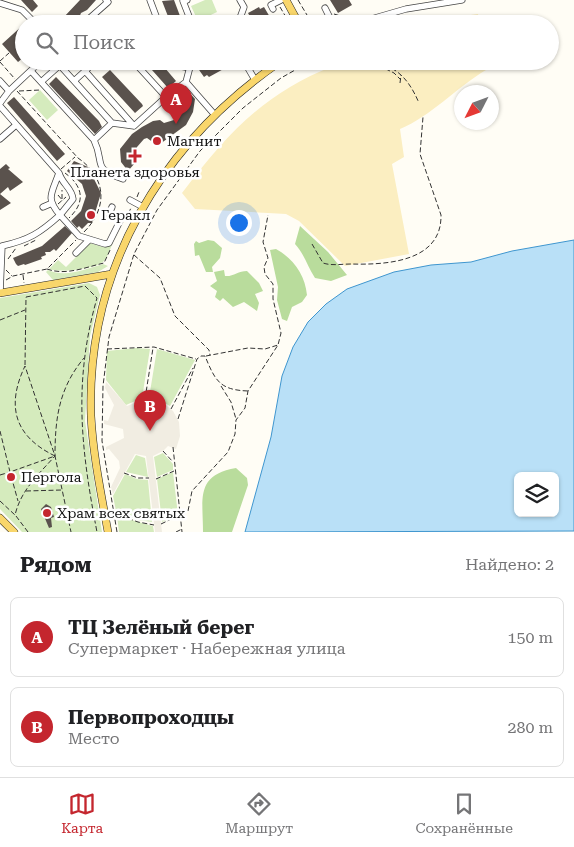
<!DOCTYPE html>
<html lang="ru">
<meta charset="utf-8">
<style>
:root{--surface:#fff;--page:#f6f6f6;--text:#202124;--muted:#757577;--line:#e0e0e0;--accent:#c4262e}
body{margin:0;font-family:"Roboto Serif",serif;background:var(--page);color:var(--text)}
.controls{position:absolute;right:15px;bottom:15px;display:grid;overflow:hidden;border-radius:8px;box-shadow:0 1px 4px #0004}
.controls button{width:45px;height:45px;display:grid;place-items:center;padding:0;border:0;border-bottom:1px solid var(--line);background:var(--surface);color:var(--text);font:25px sans-serif}
.compass{position:absolute;left:454px;top:85px;width:45px;height:45px;border-radius:50%;background:var(--surface);box-shadow:0 1px 4px #0004;rotate:228deg}
.you{position:absolute;left:238px;top:222px;width:18px;height:18px;margin:-12px;border:4px solid #fff;border-radius:50%;background:#1a73e8;box-shadow:0 0 0 8px #1a73e833}
.badge{display:grid;place-items:center;width:32px;height:32px;border-radius:50%;background:var(--accent);color:#fff;font-size:16px;font-weight:700}
.pin{position:absolute;translate:-50% -41px;filter:drop-shadow(0 1px 2px #0008)}
.pin::after{content:'';position:absolute;top:26px;width:18px;height:15px;background:inherit;clip-path:polygon(0 0,100% 0,50% 100%)}
.list{margin:0;padding:0;list-style:none}
h2{display:flex;justify-content:space-between;align-items:center;height:65px;margin:0;padding:0 20px;font-size:21px}
h2 small{font-size:16px;font-weight:400;color:var(--muted)}
.list li{display:grid;grid-template-columns:32px 1fr auto;gap:15px;align-items:center;box-sizing:border-box;height:80px;margin:0 10px 10px;padding:0 10px;border:1px solid var(--line);border-radius:8px}
.list b{display:block;font-size:19px;white-space:nowrap}
.list p{margin:0;font-size:16px;white-space:nowrap;color:var(--muted)}
.list em{font-size:16px;font-style:normal;color:var(--muted)}
.icon{flex:none;width:28px;height:28px;fill:none;stroke:currentColor;stroke-width:2;stroke-linecap:round;stroke-linejoin:round}
.map{position:relative;flex:none;width:574px;height:532px;overflow:hidden}
.search{position:absolute;background:var(--surface);box-shadow:0 1px 4px #0004;left:15px;right:15px;top:15px;height:55px;display:flex;align-items:center;gap:12px;box-sizing:border-box;padding:0 18px;border-radius:28px;color:var(--muted);font-size:19px}
.sheet{height:245px;background:var(--surface)}
nav{display:flex;justify-content:space-around;align-items:center;box-sizing:border-box;height:70px;border-top:1px solid var(--line);background:var(--surface);font-size:14px;color:var(--muted)}
nav a{display:grid;justify-items:center;gap:2px}
nav .on{color:var(--accent)}
.map>svg:first-child{display:block}
.green{fill:#d5ebbd}
.forest{fill:#b9dc9c}
.sand{fill:#fbeec1}
.plaza{fill:#f1ede2}
.water{fill:#b9e0f7;stroke:#3f96cf;fill-rule:evenodd}
.building{fill:#5a524d}
.lines{fill:none;stroke-linecap:round;stroke-linejoin:round}
.minor-casing{stroke:#444;stroke-width:7}
.major-casing{stroke:#222;stroke-width:8}
.path{stroke:#333;stroke-width:1;stroke-dasharray:5 2.5;stroke-linecap:butt}
.minor{stroke:#fff;stroke-width:5.5}
.major{stroke:#f9d66b;stroke-width:7}
.poi-dot{fill:#c4262e;stroke:#fff;stroke-width:2}
.labels{text-anchor:middle;stroke-width:5;stroke-linejoin:round;paint-order:stroke}
.poi-label{font-size:14px;fill:#111;stroke:#fff;text-anchor:start}
</style>
<div class="map">
<svg width="574" height="532" viewBox="0 0 574 532">
<rect width="100%" height="100%" fill="#fffdf5"/>
<path class="green" d="M205,0H212L217,12L198,21L191,6Z
M40,90L58,110L47,120L29,100Z
M90,243L103,247L113,243C110,248 108,257 104,261C96,269 60,273 49,269L58,260L66,267Z
M103,264L108,266L98,272L53,280L46,272L48,270C66,278 85,269 103,264Z
M89,283L97,287L100,295L90,336L85,421L102,532H22L0,509V298Z
M136,348L150,349L142,398L126,405L106,380L107,351Z
M157,349L195,360L170,406L161,401L149,398Z
M163,453L173,464V470L157,477L154,457Z
M136,455L145,458L148,477L126,472Z
M173,472L178,515L162,522L157,479Z
M125,474L137,479L148,480L152,522L138,520L116,511L113,496Z
M117,516L153,526L154,532H119Z"/>
<path class="forest" d="M300,226L328,252L347,275L331,281L315,278C307,266 305,255 295,244Z
M208,240L214,241L222,248L220,258L212,267L213,272H206L199,255L195,256L194,244L196,241L199,243Z
M276,249C294,259 305,275 307,295L302,302L292,307L287,321L282,319L277,300L278,287L270,250Z
M224,270L225,276C233,277 238,271 247,271L259,283L263,291L255,294L259,303L257,311L244,302L233,307L223,298L220,301L215,297L217,291L210,286L217,281L214,272Z
M236,468L247,478L248,485L232,532H203C203,499 195,475 236,468Z"/>
<path class="sand" d="M478,14L480,24H404Z
M331,61H485L486,70C457,87 430,117 400,129L404,157L392,164L409,254L345,266L299,221L286,214L195,209L182,193C227,134 263,94 333,66Z"/>
<path class="plaza" d="M106,382L127,406L145,399L162,402L173,411L179,422L180,436L176,449L168,446L163,451L153,456L162,532H155L146,456L135,454L113,494L111,487L120,468L119,461L109,449L106,450V447L124,438L123,429L104,424V420L108,421L114,405L105,388Z"/>
<path class="water" d="M574,240V531L245,532L271,437L282,376L293,347L308,322L326,304L347,289L394,272L431,265L471,262L512,251ZM518,476H555V513H518Z"/>
<path class="building" d="M21,0H33L38,6L32,12Z
M80,0H96L87,10L81,13L79,18L70,24L63,18Z
M174,0L183,24H171L162,1Z
M330,0H349L352,5L338,13Z
M259,7L260,9L264,7L274,24H254L248,13Z
M23,25L24,57L18,62L2,44Z
M144,61H159L176,81L168,88Z
M216,61H238L209,77L207,75L204,77L197,67L206,62L209,64Z
M110,70L142,104L143,106L135,113L102,77Z
M56,77L99,121L102,127L95,134L49,84Z
M186,89L195,99L193,112L186,125L160,144L154,143L147,138L144,139L137,147L135,163L128,171L121,162L120,149L132,134L142,127L153,121L160,120L164,123L174,120L178,109L176,105L177,99Z
M14,97L65,154L57,161L7,103Z
M74,161L88,167L101,193L92,223H88L82,229L79,226L77,228L71,221L81,211L86,196L82,184L67,171Z
M6,164L10,168L8,169L23,182L10,191L8,187L0,194V169Z
M0,194L11,203L0,210Z
M65,226L72,233L56,251L54,249L50,252H45L46,255L41,257L42,259L25,265L24,264L18,266L16,264L13,258L42,246Z
M46,504L51,507L54,517L51,518L52,527L49,528L41,509Z"/>
<g class="lines">
<g class="minor-casing">
<path id="minor" d="M150,0L159,24
M187,0L183,1L192,24
M240,0L244,7L240,18L242,24
M0,3L22,10L36,24
M325,8L333,24
M273,9L271,5L281,0
M83,24L108,2L106,0
M354,24L406,9L462,0
M56,61L74,81
M96,61L85,71L134,126
M174,61L180,66L190,68
M194,61L191,63L186,82L214,114
M244,61L255,80
M31,71L94,140L112,123
M85,71L74,81L112,123L134,126L166,97L133,61
M0,81L9,91
M41,82L60,65
M166,97L186,82
M0,103L9,91L41,61
M0,106L59,173C52,193 45,198 60,215C40,233 29,240 2,246L0,293
M0,139L16,125
M94,140C106,165 90,167 123,179
M59,173C62,184 72,188 73,199L60,215L79,236L105,244L109,243L120,221L118,220
M130,200L143,207
M43,207L50,204
M109,214L112,207
M76,253L89,240"/>
</g>
<g class="major-casing">
<path id="major" d="M286,0L299,24
M0,293L112,274
M0,518L14,532
M108,532C101,493 93,455 91,416C86,268 162,143 281,61"/>
</g>
<path class="path" d="M298,0L310,20
M280,7L290,24
M334,14L347,18
M379,24L393,21
M0,61L9,53
M363,61C393,63 407,75 419,103
M0,62L15,79
M372,62L394,73L401,80
M400,83L401,75
M17,91L78,158C107,178 108,208 84,232
M19,91L40,90
M61,169L75,157
M65,173C83,186 86,202 69,218
M58,195L63,201
M137,197L139,192
M62,199V190
M58,204L66,197
M125,220L131,208
M312,244L323,263C332,266 341,264 351,264C386,265 442,262 441,215L420,154L423,117
M24,246L36,240
M134,255L160,278L175,316L209,350L210,355
M8,259L16,248
M47,269C66,276 86,267 104,263L111,248
M6,270L12,276
M23,275L24,283
M6,280L13,276L47,269L76,240
M26,297L85,286L97,298C73,382 81,449 97,532
M0,320L25,310
M107,349L154,347L196,359
M206,356L248,348L265,349L278,345
M25,365L26,297
M221,386L231,402L236,419
M145,399L153,348
M171,409L193,368
M178,419L197,359L201,356H205C215,380 219,390 248,391
M0,431L10,472L55,456
M173,447L182,532
M163,451L173,462
M55,456C14,436 6,406 25,366L55,456L71,532
M124,473L138,478H149
M0,475L10,472L18,501
M156,479L174,471
M26,491L62,490
M0,501L15,515C21,490 38,475 55,456C55,418 59,388 84,358
M114,513L138,522L154,525
M16,516L28,532
M161,524L188,511L192,491L228,452L235,434L236,420L245,408L248,391L278,345L281,333L273,299V284L265,274L264,267L268,258L263,242L268,215
M117,532L102,441L103,386L109,337L134,254L157,210L200,151L243,108L281,78L311,61
M176,532L182,529"/>
<use href="#minor" class="minor"/>
<use href="#major" class="major"/>
</g>
<g class="poi-dot">
<circle cx="157" cy="141" r="5"/>
<path d="M132.5 148.5h5v5h5v5h-5v5h-5v-5h-5v-5h5z"/>
<circle cx="91" cy="215" r="5"/>
<circle cx="11" cy="477" r="5"/>
<circle cx="47" cy="513" r="5"/>
</g>
<g class="labels">
<g class="poi-label">
<text x="167" y="146">Магнит</text>
<text x="135" y="177" text-anchor="middle">Планета здоровья</text>
<text x="101" y="220">Геракл</text>
<text x="21" y="482">Пергола</text>
<text x="57" y="518">Храм всех святых</text>
</g>
</g>
</svg>
<div class="controls">
<button><svg class="icon" aria-label="layers" viewBox="0 0 24 24"><path d="M12 4l9 5-9 5-9-5zM3 14l9 5 9-5"/></svg></button>
</div>
<svg class="compass" viewBox="-18 -18 36 36"><path d="M0-13l5 13h-10z" fill="#e53935"/><path d="M0 13l5-13h-10z" fill="#757577"/></svg>
<div class="you"></div>
<div class="pin badge" style="left:176px;top:124px">A</div>
<div class="pin badge" style="left:150px;top:431px">B</div>
<div class="search"><svg class="icon" aria-label="search" viewBox="0 0 24 24"><circle cx="10" cy="10" r="6"/><path d="M15 15l6 6"/></svg>Поиск</div>
</div>
<section class="sheet">
<h2>Рядом<small>Найдено: 2</small></h2>
<ul class="list">
<li><span class="badge">A</span><div><b>ТЦ Зелёный берег</b><p>Супермаркет · Набережная улица</p></div><em>150 m</em></li>
<li><span class="badge">B</span><div><b>Первопроходцы</b><p>Место</p></div><em>280 m</em></li>
</ul>
</section>
<nav>
<a class="on"><svg class="icon" aria-label="map" viewBox="0 0 24 24"><path d="M3 6l6-2 6 2 6-2v14l-6 2-6-2-6 2zM9 4v14M15 6v14"/></svg>Карта</a>
<a><svg class="icon" aria-label="directions" viewBox="0 0 24 24"><path d="M12 3l9 9-9 9-9-9zM9 14v-3h6M13 9l2 2-2 2"/></svg>Маршрут</a>
<a><svg class="icon" aria-label="saved" viewBox="0 0 24 24"><path d="M7 4h10v16l-5-4-5 4z"/></svg>Сохранённые</a>
</nav>
